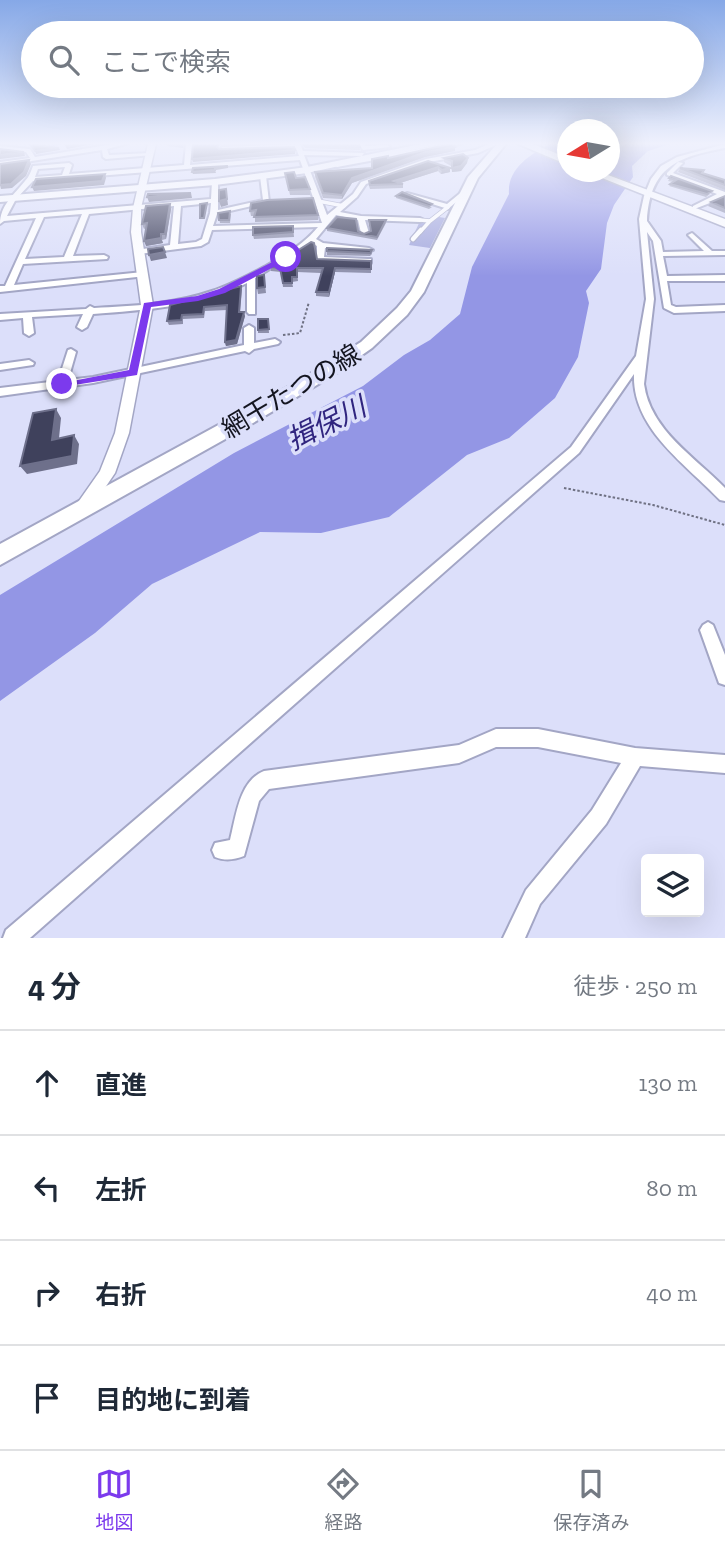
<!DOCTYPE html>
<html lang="ja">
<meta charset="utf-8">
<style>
:root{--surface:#fff;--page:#f6f6f7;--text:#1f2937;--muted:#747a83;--line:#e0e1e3;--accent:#7c3aed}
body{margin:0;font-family:"Zilla Slab","Noto Sans JP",serif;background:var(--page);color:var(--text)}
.controls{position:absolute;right:21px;bottom:21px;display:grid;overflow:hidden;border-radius:7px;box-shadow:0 7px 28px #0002}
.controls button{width:63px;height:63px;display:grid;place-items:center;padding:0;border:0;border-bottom:2px solid var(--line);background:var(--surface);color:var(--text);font:35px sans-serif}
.compass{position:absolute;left:557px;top:119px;width:63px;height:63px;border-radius:50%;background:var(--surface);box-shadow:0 7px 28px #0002;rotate:259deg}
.stop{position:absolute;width:21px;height:21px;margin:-16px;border:5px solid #7c3aed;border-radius:50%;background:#fff}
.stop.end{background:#7c3aed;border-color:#fff;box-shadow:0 2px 7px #0008}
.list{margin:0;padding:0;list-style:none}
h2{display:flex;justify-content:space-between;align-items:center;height:91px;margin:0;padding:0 28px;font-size:30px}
h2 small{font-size:23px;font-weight:400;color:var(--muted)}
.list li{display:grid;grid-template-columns:46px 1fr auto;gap:21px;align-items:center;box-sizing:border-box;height:105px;padding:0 28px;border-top:2px solid var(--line)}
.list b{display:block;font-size:26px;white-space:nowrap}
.list em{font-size:23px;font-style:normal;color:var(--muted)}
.icon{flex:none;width:38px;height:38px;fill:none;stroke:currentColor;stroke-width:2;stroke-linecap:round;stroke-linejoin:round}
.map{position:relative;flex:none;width:725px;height:938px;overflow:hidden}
.search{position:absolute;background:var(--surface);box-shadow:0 7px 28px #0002;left:21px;right:21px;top:21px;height:77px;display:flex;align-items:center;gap:18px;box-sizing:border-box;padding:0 24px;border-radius:38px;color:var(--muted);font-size:26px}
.sheet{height:511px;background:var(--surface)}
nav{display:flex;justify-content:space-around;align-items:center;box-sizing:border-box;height:98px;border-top:2px solid var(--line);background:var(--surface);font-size:19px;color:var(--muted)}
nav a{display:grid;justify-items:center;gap:4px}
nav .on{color:var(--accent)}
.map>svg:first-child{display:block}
.green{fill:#a5a9dd}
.water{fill:#9396e5}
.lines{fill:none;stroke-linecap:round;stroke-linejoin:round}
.stream{stroke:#9396e5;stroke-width:2}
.service-far1-casing{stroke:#a3a6c5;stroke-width:5}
.service-casing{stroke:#a3a6c5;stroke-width:7}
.minor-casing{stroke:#a3a6c5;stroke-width:4}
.tertiary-casing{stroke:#a3a6c5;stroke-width:3}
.primary-casing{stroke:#a3a6c5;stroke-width:4}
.trunk-casing{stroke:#a3a6c5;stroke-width:3}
.path{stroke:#6f7183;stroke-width:2;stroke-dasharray:2.5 2;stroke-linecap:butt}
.service-far1{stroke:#fff;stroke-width:3.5}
.service{stroke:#fff;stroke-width:4.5}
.minor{fill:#fff;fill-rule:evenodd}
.tertiary{fill:#fff;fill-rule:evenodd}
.primary{fill:#fff;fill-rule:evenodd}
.trunk{fill:#fff;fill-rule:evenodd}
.wall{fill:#8e90ab}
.shaded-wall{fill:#6e708b}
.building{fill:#3f415c;stroke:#6e708b;stroke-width:2}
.route{fill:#7c3aed}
.labels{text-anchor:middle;stroke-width:7;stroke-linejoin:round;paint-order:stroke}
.street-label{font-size:26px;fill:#141520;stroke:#dcdffa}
.water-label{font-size:28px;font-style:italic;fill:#30257f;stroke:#dcdffa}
</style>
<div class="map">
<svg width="725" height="938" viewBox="0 0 725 938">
<rect width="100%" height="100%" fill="#dcdffa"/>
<path class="green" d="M439,217L445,218L430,248L409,245L420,221L431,222Z"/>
<path class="water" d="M551,144H567L568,172H610V144H670L648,151L632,166L633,177L614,205L607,223L601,269L586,291L589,303L578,357L555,398L509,438L467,455L389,517L321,533L260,532L152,584L95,633L0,701V595L234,453L363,386L404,355L430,340L460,314L472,267L509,194C507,169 530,154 551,144Z"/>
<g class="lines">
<path class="stream" d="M47,147L59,144"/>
<g class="service-far1-casing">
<path id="service-far1" d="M318,201L344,206
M420,220L430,221L448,207
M420,232L430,221"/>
</g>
<g class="service-casing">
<path id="service" d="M413,239L421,230"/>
</g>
<g class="minor-casing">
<path id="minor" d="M113,144H126L107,149L109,155L149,153L152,155L106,159L103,157L102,150L0,166V162L30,158L26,152L0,150V146L30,149L35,157Z
M186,144H192L190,165L299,156L296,148L220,150L222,147L300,144L303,151L364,153L362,156L304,155L327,215L353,194L361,182L426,159L475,150L489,144H498L478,153L429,162L366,184L357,197L340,212L361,216L420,218L424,220L420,222L365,220L369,233L365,235L361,233L358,220L336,215L316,239L323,243L369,248L373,250L369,252L325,248L324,257L368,259H371V263L317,261V246L312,243L255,278V314H249L247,312V283C200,307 144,310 93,314L87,327L82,330L77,327L83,314L32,317L34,333L29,336L24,333L23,318L0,320V314L86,309L90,306L94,308C133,306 175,304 212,291C231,285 249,275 266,266C285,255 304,244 318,227L212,230L208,242L201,246L139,254H136V250L170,245L174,206L89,214L73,256L104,255L108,257L107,259L23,264L14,285L143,272L147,274L146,276L0,292V286H5L36,218L4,221L0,224C0,205 14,195 25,181C29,177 31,171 33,166L69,163L72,165L69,174L184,165ZM300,160L322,223L213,226L217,214L269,202L266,176L263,174L260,176L263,200L218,210V182L215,180L212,182L211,199L7,216L16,199L33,181ZM65,167L62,175L35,177L38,169ZM211,203L210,213L202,239L196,242L178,244L181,206ZM82,214L64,257L25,259L44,217Z
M359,144H365V146L387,145L390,147L363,150Z
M445,144H461L337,167L334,165Z
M725,144V148C677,157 650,167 647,221L661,241L663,252L704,251L688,235L692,233L712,251H725V255L663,256L667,276L725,275V281H667L671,305L676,307L725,305V311L674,313L664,308L653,241L647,232L654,299L644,384C650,430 695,457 725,488V501L720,500C686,464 632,429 634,374L579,453L30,938H3L6,930L571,447L636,356L646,299L639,219L644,196L651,179L661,166L677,157Z
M678,162L683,163L673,173L725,192V197L697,208H693V206L717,194L667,175V173Z
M464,190L469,191L448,209L404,195L407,193L447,204Z
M249,325L254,328V343L275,339L280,342L278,344L254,349L249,353L245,351L93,383L0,396V388L58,381L68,350L71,349L76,352L68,380L93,377L244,345V328Z
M29,360L34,363L33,365L0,370V364Z
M708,622L713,625L725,655V685L719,683L700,630L703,625Z
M496,729H538L635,748L725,755V773L640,766L606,824L540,904L525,938H503L526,890L592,810L621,763L538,747H496L459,763L269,789L259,801L244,856C234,860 225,861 215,857L212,850L215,843L230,840C236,817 239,781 264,771L459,745Z"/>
</g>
<g class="tertiary-casing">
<path id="tertiary" d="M148,144H156L141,208V232L153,305L129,433L115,473L86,516L80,518L74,516L72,511L100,471L115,433L141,305L131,232L133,208Z"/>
</g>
<g class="primary-casing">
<path id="primary" d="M421,144H441L307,173L215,185L0,202V196L215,179L307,167Z
M497,144H506L478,178L424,292L407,315L372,348L332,376L236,433L0,565V544L299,381L361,342L397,308L411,291L468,177Z"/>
</g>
<g class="trunk-casing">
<path id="trunk" d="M518,144H533L568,158V165Z
M587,172H600L725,219V227Z"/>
</g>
<path class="path" d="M283,335L300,333L309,302
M564,488L653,505L725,525"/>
<use href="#service-far1" class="service-far1"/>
<use href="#service" class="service"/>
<use href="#minor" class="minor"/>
<use href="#tertiary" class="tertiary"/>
<use href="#primary" class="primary"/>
<use href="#trunk" class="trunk"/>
</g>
<path class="wall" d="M166,144H184L183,148L167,146Z
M302,144H359L360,150L305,148Z
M455,151L425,157L360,180L352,183L342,199L323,198L315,177V172L372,168L388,158Z
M444,158H468L467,163L461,171L452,172L451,166L444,162Z
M428,161L450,172L441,174L438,171L400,183L403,184V188L370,189L369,186V181Z
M680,168L725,180V190L678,172Z
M285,173L296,178L310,189V195H290Z
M671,176L710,194L706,197L669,186L673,182L668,181Z
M396,196L432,207L429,209L396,198Z
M725,196V213L708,206L711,202Z
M313,198L318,215V220L255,222V216H251L250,211Z
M171,209L166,239L162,240L163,243L146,246V228L144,229L142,224Z
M218,213L231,214L230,223H220Z
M369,220L386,223L377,240L327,231V228L358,231L364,234L371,231Z
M293,226L294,237L254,239L253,235Z
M327,248L372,250V254L370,256L327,255Z
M317,259L371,261V273L335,272L329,297L316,296V292L321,273L297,272L298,281L292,282L293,287H283L281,272L271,271V267Z
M264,275L266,293L258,294L257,288Z
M241,286L242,290L240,312L245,316L237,344L226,346L225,342L227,310L205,311L204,318L183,319V324L169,325L167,321Z
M268,319L269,333H258V330Z"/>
<path class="shaded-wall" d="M71,144H94L67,149L65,145Z
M455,147V151L425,157L352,183L342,199V195L352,178L426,152Z
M59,148L60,150L36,154L35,151Z
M295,150V154L193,162L192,159Z
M24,152L25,156L0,159V155Z
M468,158L467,163L461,171L452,172V168Z
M29,160L31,164L26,176L12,188L1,189L0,185Z
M228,166V168L216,170L215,167Z
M438,167V171L397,184L394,181Z
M450,168V172L441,174L442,170Z
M215,170L216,173L193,174L192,172Z
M105,174L106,178L104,185L34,191L32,187Z
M226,189L228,205L221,207L219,201Z
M191,193L192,198L149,202L147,197Z
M170,204L171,209L166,239L165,234Z
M161,238L163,243L146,246L144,241Z
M165,252L167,258L151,261L149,255Z
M335,268V272L329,297V292Z
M244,312L245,316L237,344L226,346L225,342Z
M56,409L61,418L58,448L52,440Z
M74,435L79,444L77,464L27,474L20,466Z"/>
<path class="building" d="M30,144H31L59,148L35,151Z
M193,144H219L217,147L219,149L294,147L295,150L192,159Z
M304,144H359L360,147L304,145Z
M450,144H453L455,147L426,152L352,178L342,195L323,193L315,172L372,168V159L388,156V158Z
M0,149L24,152L0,155Z
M463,154L468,158L461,166L452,168V161L444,158Z
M29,160L24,172L11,184L0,185V164Z
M428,161L450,168L442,170L438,167L394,181L403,184L370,185L369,181Z
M228,166L215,167V170L192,172L193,168Z
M680,168L704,170L702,173L725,180V185Z
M294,172L296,178L305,177L310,189L289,190L285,173Z
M105,174L102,181L32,187L36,179Z
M671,176L712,191L707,194L670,184L676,180L669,178Z
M226,189L227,199L219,201V190Z
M402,192L432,204L429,206L396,196Z
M191,193L147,197L148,194Z
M725,196V208L711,202Z
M313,198L318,215L254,217L256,210L250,211L251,203L267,200Z
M207,203L204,218H200V204Z
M170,204L165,234H161V238L144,241L147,223L142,224L146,206Z
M230,211L229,220H219L218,213Z
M337,217L356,219L358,231L364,234L371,231L369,220H386L377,237L327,228Z
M293,226V232L253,235V227Z
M311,242L314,243L317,259L371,261V269L335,268L329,292H316L323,268H297V277H292V283H283L280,268L271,267L282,260L298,259L297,251Z
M163,247L165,252L149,255L148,249Z
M327,248L372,250L370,253L327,251Z
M264,275L265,287L257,288V276Z
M241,286L239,312H244L236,340L225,342L227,305L204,307L203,314L182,315L181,320L167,321L170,305Z
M258,319H268L269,329L258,330Z
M56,409L52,440L74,435L72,456L20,466L33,413Z"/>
<linearGradient id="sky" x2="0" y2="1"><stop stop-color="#86a8e7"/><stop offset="0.52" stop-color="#eff1fd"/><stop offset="1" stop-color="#eff1fd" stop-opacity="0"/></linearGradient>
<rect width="725" height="276" fill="url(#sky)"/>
<path class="route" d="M286,255L289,259L225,293L198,301L151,307L137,375L62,387L57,384L129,370L144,303L197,296L219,289Z"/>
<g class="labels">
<g class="street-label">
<text transform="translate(291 391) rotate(-31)" y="9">網干たつの線</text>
</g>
<g class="water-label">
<text transform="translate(326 423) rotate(-26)" y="10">揖保川</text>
</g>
</g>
</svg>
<div class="controls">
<button><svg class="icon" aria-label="layers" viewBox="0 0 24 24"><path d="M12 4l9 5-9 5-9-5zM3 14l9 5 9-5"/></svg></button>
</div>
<svg class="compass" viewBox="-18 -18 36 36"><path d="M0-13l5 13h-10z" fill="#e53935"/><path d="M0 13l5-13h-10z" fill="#747a83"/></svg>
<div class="stop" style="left:286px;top:257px"></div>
<div class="stop end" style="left:62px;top:384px"></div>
<div class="search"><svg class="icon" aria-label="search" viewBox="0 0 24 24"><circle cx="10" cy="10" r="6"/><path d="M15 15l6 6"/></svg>ここで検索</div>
</div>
<section class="sheet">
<h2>4 分<small>徒歩 · 250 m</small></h2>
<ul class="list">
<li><svg class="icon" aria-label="ahead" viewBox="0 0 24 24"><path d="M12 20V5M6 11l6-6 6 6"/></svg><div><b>直進</b></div><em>130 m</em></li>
<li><svg class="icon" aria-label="left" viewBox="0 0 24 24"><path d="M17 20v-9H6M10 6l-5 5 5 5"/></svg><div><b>左折</b></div><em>80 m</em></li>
<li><svg class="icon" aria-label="right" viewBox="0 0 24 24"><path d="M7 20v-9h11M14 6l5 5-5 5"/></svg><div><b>右折</b></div><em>40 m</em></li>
<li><svg class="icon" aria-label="arrive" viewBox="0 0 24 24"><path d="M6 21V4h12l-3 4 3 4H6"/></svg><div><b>目的地に到着</b></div></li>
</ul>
</section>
<nav>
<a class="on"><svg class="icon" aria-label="map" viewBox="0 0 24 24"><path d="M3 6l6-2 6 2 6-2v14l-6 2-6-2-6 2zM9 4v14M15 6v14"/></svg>地図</a>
<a><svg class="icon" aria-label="directions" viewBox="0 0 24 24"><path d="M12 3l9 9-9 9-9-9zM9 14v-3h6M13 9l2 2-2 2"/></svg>経路</a>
<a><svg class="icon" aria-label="saved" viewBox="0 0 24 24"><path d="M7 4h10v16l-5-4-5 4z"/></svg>保存済み</a>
</nav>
